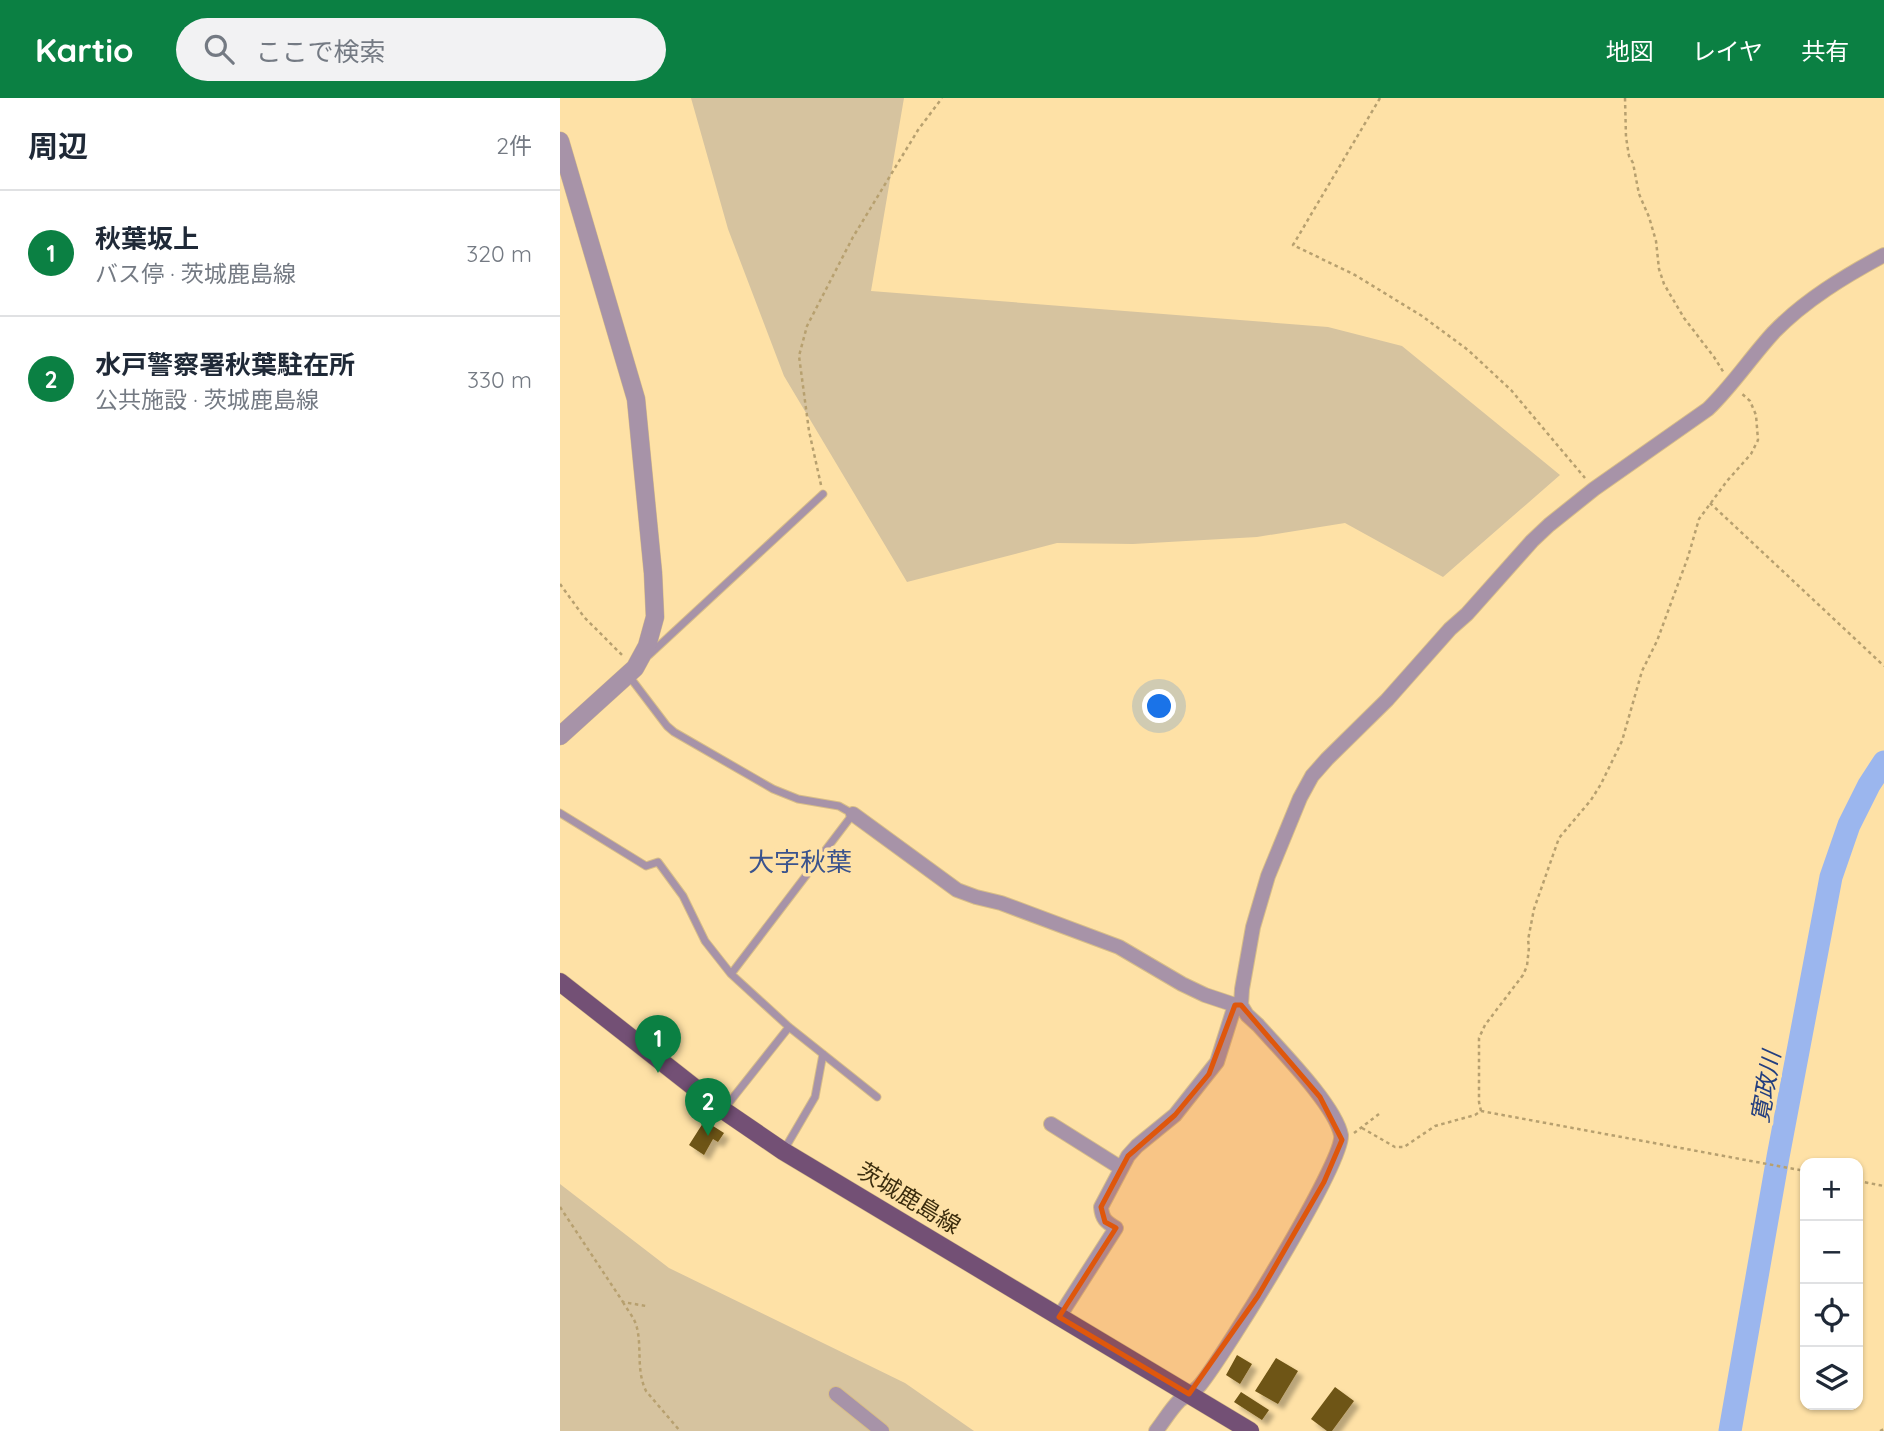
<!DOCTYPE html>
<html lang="ja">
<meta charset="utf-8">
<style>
:root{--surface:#fff;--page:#f2f2f3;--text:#1f2937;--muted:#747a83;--line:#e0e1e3;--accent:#0b8043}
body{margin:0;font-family:Quicksand,"Noto Sans JP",sans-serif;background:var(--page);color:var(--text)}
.controls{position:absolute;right:21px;bottom:21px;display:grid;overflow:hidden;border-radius:14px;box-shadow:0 2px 5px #0004}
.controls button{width:63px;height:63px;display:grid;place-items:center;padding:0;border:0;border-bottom:2px solid var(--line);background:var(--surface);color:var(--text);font:35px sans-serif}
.you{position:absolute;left:600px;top:609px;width:24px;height:24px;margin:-18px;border:5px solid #fff;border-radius:50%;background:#1a73e8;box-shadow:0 0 0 10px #1a73e833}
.badge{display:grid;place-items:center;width:46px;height:46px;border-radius:50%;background:var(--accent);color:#fff;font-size:23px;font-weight:700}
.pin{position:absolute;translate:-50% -58px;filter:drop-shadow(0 2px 4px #0008)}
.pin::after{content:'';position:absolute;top:37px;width:24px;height:21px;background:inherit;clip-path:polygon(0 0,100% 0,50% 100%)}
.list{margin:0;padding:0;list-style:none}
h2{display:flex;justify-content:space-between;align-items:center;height:91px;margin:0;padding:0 28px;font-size:30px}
h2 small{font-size:23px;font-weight:400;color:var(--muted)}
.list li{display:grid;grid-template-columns:46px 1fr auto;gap:21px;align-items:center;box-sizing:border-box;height:126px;padding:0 28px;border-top:2px solid var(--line)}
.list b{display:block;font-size:26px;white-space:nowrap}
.list p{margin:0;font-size:23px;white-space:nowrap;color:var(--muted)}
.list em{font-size:23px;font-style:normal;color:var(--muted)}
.icon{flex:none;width:38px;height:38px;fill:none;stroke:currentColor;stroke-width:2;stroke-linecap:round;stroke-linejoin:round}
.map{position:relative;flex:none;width:1324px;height:1333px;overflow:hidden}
header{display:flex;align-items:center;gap:42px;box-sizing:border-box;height:98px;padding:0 35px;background:var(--accent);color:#fff}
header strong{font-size:33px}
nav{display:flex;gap:38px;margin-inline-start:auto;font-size:24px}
.search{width:490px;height:63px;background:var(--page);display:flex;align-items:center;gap:18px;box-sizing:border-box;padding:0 24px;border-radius:38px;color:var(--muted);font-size:26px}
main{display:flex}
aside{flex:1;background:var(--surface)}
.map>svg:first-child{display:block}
.green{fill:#d6c39f}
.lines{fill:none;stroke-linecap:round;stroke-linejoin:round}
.river{stroke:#9bb6ee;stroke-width:23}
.building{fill:#6e5414;filter:url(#shadow)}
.service-casing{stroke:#d7bd88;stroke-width:9}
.minor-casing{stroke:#d7bd88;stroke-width:16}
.tertiary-casing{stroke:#d7bd88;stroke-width:19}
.primary-casing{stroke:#d7bd88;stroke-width:19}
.path{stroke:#b7a06f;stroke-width:2.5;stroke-dasharray:3.5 3.5;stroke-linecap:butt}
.service{stroke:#a793a8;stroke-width:7}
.minor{stroke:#a793a8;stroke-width:14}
.tertiary{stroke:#a793a8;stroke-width:18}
.primary{stroke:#735075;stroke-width:18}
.marked{fill:#df570c;fill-opacity:0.2;stroke:#df570c;stroke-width:5;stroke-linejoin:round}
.labels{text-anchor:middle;stroke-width:7;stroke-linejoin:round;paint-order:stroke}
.street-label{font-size:23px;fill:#3b2d0e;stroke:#fee1a6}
.water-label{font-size:24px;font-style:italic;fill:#233e7f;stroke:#fee1a6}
.quarter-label{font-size:26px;fill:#3a538d;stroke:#fee1a6}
</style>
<header>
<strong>Kartio</strong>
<div class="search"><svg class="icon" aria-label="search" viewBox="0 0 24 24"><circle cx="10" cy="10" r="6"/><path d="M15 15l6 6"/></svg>ここで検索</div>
<nav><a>地図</a><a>レイヤ</a><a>共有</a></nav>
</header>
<main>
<aside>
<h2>周辺<small>2件</small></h2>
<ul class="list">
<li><span class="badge">1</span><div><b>秋葉坂上</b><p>バス停 · 茨城鹿島線</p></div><em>320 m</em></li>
<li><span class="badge">2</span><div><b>水戸警察署秋葉駐在所</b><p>公共施設 · 茨城鹿島線</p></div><em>330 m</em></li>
</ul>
</aside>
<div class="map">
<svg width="1324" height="1333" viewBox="0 0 1324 1333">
<defs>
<filter id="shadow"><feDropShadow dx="5.5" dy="5.5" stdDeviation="2" flood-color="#0004"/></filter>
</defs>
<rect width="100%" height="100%" fill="#fee1a6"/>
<path class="green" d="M131,0H344L311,193L768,229L842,248L1000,377L883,479L785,425L697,439L573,446L497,445L347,484L224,278L168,131Z
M0,1086L109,1170L345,1285L414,1333H0Z"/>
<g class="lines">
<path class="river" d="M1170,1333L1218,1059L1271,779L1289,727L1309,687L1324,664"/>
</g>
<path class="building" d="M143,1025L151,1030L153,1028L164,1035L158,1044L153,1041L144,1057L129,1047Z
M677,1257L692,1266L680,1286L666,1277Z
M716,1260L738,1273L718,1306L695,1293Z
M775,1289L794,1303L772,1333H767L751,1321Z
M681,1294L709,1312L702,1322L674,1304Z"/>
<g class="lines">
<g class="service-casing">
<path id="service" d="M89,557L263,396
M69,578L107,628L114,634L213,691L238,701L279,708L293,716L171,876
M0,715L86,768L98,764L123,798L145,843L171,876L229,929L317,999
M164,1011L229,929
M224,1052L255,999L263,956"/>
</g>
<g class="minor-casing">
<path id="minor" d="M293,716L397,792L416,799L441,805L559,849L622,886L645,897L675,907H681
M491,1026L561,1070
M499,1219L556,1130C546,1124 542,1121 541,1109L568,1058L577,1048L615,1017L657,964L675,907
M276,1296L322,1333
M596,1333C604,1323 610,1312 619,1303C626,1297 634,1294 640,1287C663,1259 785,1063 781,1037C775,1007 720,952 698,927L687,917L681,907L682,891L693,829L708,778L740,700L752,678L767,661L827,602L890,531L907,516L972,443L989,427L1034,391L1148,311C1172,288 1191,259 1214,234C1245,202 1285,178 1324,157"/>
</g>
<g class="tertiary-casing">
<path id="tertiary" d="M0,43L76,301L93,475L95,519L87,548L75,570L0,638"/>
</g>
<g class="primary-casing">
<path id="primary" d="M0,884L163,1012L223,1053L690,1333"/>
</g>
<path class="path" d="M820,0L733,147L795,177L862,218L908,252L951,292L1025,380
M1065,0L1066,39L1069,58L1073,65L1079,96L1089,119L1096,143L1099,171L1104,186L1124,220L1154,259L1164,275
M261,387L249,333L239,258L247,228L293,139L358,32L382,0
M1150,405L1324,568
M0,486L24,519L63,558
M921,1013L919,1004V940L925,927L963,877L967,868L969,849L968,842L974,811L999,740L1031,702L1041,686L1062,643L1082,573L1097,543L1128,459L1139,421L1167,383L1191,356L1198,342L1196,317L1190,303L1180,294
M802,1030L835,1049H844L875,1028L915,1017L921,1013L1245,1073
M794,1035L819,1016
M1298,1083L1324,1088
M0,1109L63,1204L86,1208
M63,1204C67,1212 75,1220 77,1230C82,1251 76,1272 86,1293L120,1333
M1320,1333L1324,1331"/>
<use href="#service" class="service"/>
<use href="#minor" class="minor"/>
<use href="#tertiary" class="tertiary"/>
<use href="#primary" class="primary"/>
</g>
<path class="marked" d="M675,907H681L760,999L782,1042L764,1084L698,1198L629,1296L499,1219L556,1130L545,1124L541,1109L568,1058L615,1017L649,976Z"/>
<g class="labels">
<g class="street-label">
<text transform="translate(349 1100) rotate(31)" y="8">茨城鹿島線</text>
</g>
<g class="water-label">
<text transform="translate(1206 989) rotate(-80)" y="8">寛政川</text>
</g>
<g class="quarter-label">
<text x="240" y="773">大字秋葉</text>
</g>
</g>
</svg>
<div class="controls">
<button>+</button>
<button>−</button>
<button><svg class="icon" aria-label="locate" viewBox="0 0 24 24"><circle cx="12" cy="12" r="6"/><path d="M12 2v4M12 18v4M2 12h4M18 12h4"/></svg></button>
<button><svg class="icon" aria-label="layers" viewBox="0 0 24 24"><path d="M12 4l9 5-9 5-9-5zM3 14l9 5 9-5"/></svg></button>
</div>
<div class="you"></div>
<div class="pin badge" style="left:98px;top:975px">1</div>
<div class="pin badge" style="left:148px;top:1038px">2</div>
</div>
</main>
